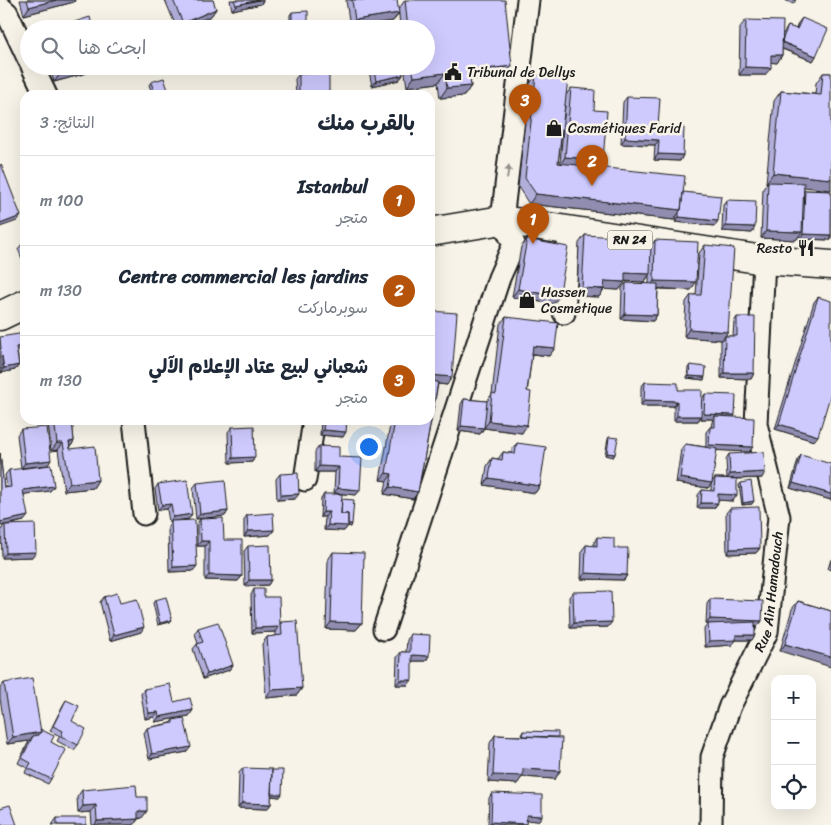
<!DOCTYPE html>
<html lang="ar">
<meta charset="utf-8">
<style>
:root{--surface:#fff;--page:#f2f2f3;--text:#1f2937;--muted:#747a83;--line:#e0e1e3;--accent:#b45309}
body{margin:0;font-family:Sriracha,"Playpen Sans Arabic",sans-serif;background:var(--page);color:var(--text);direction:rtl}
.controls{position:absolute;right:15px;bottom:15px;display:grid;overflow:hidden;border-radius:10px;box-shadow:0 5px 20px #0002}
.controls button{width:45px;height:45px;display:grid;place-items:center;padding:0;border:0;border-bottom:1px solid var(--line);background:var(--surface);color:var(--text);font:25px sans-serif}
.you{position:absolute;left:368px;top:446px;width:18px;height:18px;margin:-12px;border:4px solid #fff;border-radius:50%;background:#1a73e8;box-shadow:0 0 0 8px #1a73e833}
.badge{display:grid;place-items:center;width:32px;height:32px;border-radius:50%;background:var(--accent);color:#fff;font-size:16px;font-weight:700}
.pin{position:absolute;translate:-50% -41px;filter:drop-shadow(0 1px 2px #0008)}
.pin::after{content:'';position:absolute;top:26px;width:18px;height:15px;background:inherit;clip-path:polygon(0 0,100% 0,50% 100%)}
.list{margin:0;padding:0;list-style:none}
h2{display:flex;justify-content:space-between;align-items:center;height:65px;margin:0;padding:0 20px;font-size:21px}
h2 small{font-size:16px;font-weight:400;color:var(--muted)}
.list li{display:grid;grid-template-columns:32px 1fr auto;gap:15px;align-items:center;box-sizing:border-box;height:90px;padding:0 20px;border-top:1px solid var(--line)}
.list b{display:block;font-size:19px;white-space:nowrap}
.list p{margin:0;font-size:16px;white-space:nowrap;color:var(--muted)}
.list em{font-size:16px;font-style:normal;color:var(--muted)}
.icon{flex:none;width:28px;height:28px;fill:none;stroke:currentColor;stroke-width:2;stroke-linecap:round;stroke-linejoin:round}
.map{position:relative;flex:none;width:831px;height:825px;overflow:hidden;direction:ltr}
.search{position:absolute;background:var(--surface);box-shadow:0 5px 20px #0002;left:20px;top:20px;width:415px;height:55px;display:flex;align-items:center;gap:12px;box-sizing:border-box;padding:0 18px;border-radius:28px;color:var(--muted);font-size:19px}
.panel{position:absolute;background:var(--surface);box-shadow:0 5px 20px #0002;left:20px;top:90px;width:415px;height:335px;border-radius:15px;direction:rtl}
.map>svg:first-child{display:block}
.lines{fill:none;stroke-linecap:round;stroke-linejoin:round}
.street-casing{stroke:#1c1c1c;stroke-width:25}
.primary-casing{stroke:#1c1c1c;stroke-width:31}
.street{stroke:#f7f3e8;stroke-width:21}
.primary{stroke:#f7f3e8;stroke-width:28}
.wall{fill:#b1aeda;stroke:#1c1c1c;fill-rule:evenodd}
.shaded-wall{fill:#908db1;stroke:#1c1c1c}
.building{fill:#cecafd;stroke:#1c1c1c}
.oneway{fill:#94928c}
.labels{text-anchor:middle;stroke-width:5;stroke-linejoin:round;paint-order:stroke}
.shield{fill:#f7f3e8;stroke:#5e5c59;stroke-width:1}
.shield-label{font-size:12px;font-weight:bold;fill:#1c1c1c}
.poi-label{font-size:14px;fill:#1c1c1c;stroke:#f7f3e8;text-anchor:start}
.street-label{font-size:14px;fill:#1c1c1c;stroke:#f7f3e8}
</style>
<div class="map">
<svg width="831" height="825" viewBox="0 0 831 825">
<rect width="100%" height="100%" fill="#f7f3e8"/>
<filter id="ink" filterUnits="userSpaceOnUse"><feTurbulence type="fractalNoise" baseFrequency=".02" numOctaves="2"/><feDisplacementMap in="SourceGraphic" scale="10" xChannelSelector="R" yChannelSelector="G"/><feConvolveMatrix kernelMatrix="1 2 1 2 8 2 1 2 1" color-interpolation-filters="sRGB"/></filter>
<g filter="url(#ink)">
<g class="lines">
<g class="street-casing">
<g id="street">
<path d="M0,7L7,13L29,60"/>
<path d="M32,66L46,95"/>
<path d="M564,313L569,231"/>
<path d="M134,420L144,514"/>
<path d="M305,480L314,420"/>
<path d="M384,629L499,278L514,244L502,220L528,0"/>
<path id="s1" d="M711,825L712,757L730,706L767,632L779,517L756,424L764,260"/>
</g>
</g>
<g class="primary-casing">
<path id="primary" d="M430,232L502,220L764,260L831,265
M0,316L25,304"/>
</g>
<use href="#street" class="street"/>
<use href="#primary" class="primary"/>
</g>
<path class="wall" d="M20,0H75L74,2L24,15Z
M165,0H213L216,9L211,16L182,29H177Z
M230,0H263L261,4L232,10Z
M346,0H397L398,10L405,0L512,66L505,76L470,80L471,86L464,96L440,98L438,83L407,87L404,66H426V29H400L399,14L393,21L350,27Z
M785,0H796L793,4Z
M292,12L306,27H290V15Z
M802,18L816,56L813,61L782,49V55L777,63L771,62L765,75H739L740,27L746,20L783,34L788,26L796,29L798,23Z
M50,66H92L87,73L54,82Z
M368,66H401L403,75L399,80L372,86Z
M823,73H831L803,187V191L805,190L831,191V240L799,239V235L796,240L761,238L763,189L767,183H766L774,101L781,91L815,94L816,83Z
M299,74L329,95H296L295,79Z
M536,75L566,95L571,88L594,110L603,160L598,167L683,192L715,226L675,222L676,217L674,220L529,204L518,187L529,85ZM565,105L560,163H558Z
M151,82L168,95H153L149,85Z
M627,97L658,127L683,155L680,161L654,160L655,145L621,144L623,102Z
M727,200L752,233L722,231L723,205Z
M585,235L633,245L651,246L655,240L691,290L658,289L657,315L653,321L621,319L622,288L626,283L649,284V276L644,282L625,281L619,290L604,289L599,297L577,296L579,243Z
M527,239L553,304L512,297L521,247Z
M25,242V266L18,249L22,244Z
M705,245L728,332L722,340L684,337L686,302L691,295H696L699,253Z
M818,297L814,441L775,429L814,302Z
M430,311L447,385L438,384L418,492L413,499L384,494L387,481L380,480L391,420H430Z
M506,317L555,348L549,356L532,354L522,433L484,428L480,434L458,431L461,404L464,399L487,401L492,394L500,324Z
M737,317L754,373L751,379L721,378V341L725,336H733L734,322Z
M0,337L17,351L19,365L15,370L0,373Z
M690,365L704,380L687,378L688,368Z
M645,382L678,390L702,399L705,394L733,417L749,452L716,450L712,482L715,478H727L726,459L729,454L762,478L736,479L733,501L718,500V503L714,508H697L698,495L702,490L711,491V483L708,488L676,483L681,449L685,444L706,447V432L710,427H711L712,422L713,419H701V417L698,421H674V406H641V387Z
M49,420H72L74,441L70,448V449L98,480L93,488L64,491L58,450L51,451L48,422Z
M321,420H347L343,437L320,435Z
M232,427L255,457L252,462L229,463L228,432Z
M21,429L48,465L21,468L17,435Z
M609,437L615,454L613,457L605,455L608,439Z
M517,443L540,486L535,493L484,485L487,466L492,458L498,459L503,452L511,453L512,450Z
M319,446L339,457L360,490L356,495L334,493L335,472H315V452Z
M0,453L4,488H7L5,475L9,470L54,486L50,491L24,494V521L8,525L32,557L2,558L1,530L4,525L0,526Z
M801,455L831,500L790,488L798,460Z
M280,474L295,499L277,500L276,479Z
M197,483L228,511L225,516L196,519L193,488Z
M741,483L752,504L742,505L739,485Z
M158,484L189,519L174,521L193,571L169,572L168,527L171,522H169L167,509L158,510L155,489Z
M324,494L341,499L351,527L348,526L344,531L324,530L325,517H320L321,499Z
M730,508L760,548L756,553L727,554L726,513Z
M247,515L274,530L270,535L244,537V520Z
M200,519L224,540L242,576L238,581L205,580V546H197V524Z
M597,537L627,575L624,580L581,579L582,550L586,545L594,546V543Z
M248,546L271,580L268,585L245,586L244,551Z
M333,552L362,623L356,630L326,629L328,560Z
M831,559V570L828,569Z
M254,589L264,597L280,623L281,622L302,688L297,695L266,698L262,644L267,637L276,636V632L252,633L251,595Z
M573,592L608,627L570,628L569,597Z
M104,597L120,603L141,632L110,641L100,602Z
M710,599L762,621L758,626H755L752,640H736L732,645L705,647L704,629L708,624H706L707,604Z
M155,600L170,622L158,625L153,603Z
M798,601L831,611L780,651L792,609Z
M198,628L233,665L229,670L203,679L193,649L197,644H198L195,633Z
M410,634L426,661H412L408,685H396L397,657L401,652H406L407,640Z
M4,683L51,742V779L48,784L25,773L27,768L18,763L29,741L7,744L0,698V688Z
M144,689L174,702L193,710L189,716L155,722L154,717L145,719L141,694Z
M66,700L78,745L74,750L57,741L60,736L50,731L63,705Z
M173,720L187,752L149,759L144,733L147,728L170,723Z
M523,731L560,771L555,779L522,777L517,784L488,782L490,743L495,735L522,736V734Z
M243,768L280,797L271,796V804L267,809L238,808L239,773Z
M82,790L137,797L142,818L138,819L134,825H92L91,812L78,813L77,797Z
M492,793L542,816L538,821L527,820L525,825H488L489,798Z
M57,818L86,825H52Z"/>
<path class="shaded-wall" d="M56,0H75L74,2L24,15L29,7Z
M259,0H263L261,4L232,10L236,5Z
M216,9L211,16L182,29H179L183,23Z
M399,13L393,21L350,27L355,20Z
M308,24L306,27H290L292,25Z
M781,42L816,56L813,61L778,47Z
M771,55H782L777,63L766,62Z
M92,66L87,73L54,82L60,74Z
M512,66L505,76L462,81L469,71Z
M745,67L771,68L765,75H739Z
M445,73L438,83L407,87L414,77Z
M403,75L399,80L372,86L376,81Z
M471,86L464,96L440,98L447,88Z
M625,138L659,140L655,145L621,144Z
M658,154L683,155L680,161L654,160Z
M565,157L603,160L597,168L560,165Z
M773,173L831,179V190L768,183V182L766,183Z
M536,194L681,210L674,220L529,204Z
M21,216L17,221L0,227V224Z
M679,217L718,221L715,226L675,222Z
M726,226L755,227L752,233L722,231Z
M766,231L802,232L796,240L761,238Z
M803,234L831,235V240L799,239Z
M625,273L650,274L644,282L620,281Z
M605,281L625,282L619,290L599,289Z
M654,281L696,282L691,290L649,288Z
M582,288L604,289L599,297L577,296Z
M518,289L559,297L553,304L512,297Z
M625,314L657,315L653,321L621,319Z
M689,329L728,332L722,340L684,337Z
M25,346V350L12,352L16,347Z
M533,346L555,348L549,356L528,353Z
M19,365L15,370L0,373L4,368Z
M724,373H754L751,379L721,378Z
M430,375L452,377L447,385L430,383Z
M689,376L705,377L704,380L687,378Z
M644,400L677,401L674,406H641Z
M704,414L735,415L732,420L715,416L713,419H701Z
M677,416H701L698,421H674Z
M489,421L527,425L522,433L484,428Z
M779,424L818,436L814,441L775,429Z
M461,426L484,428L480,434L458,431Z
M323,430L346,432L343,437L320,435Z
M74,441L69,449H64L69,442Z
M57,443H63L58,450L51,451Z
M709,445L753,447L749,452L706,450Z
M607,453L615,454L613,457L605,455Z
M255,457L252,462L229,463L233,458Z
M51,460L48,465L21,468L25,463Z
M319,466L339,467L335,472H315Z
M765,472L762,478L727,479L730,474Z
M386,473L392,474L387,481L380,480Z
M489,478L540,486L535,493L484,485Z
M680,478L712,483L708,488L676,483Z
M98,480L93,488L64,491L70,483Z
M793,483L831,494V500L790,488Z
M54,486L50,491L19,495L23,490Z
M390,487L418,492L413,499L384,494Z
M338,488L360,490L356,495L334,493Z
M299,494L295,499L277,500L281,495Z
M718,494L737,495L733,501L715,500Z
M754,501L752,504L742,505L743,503Z
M701,503H718L714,508H697Z
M171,504L167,509L158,510L162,505Z
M228,511L225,516L196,519L200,514Z
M323,512H329L325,517H320Z
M192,514L189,519L169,522L173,517Z
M28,516L24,521L0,526V522Z
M348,524H352L351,527L348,526L344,531L324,530L328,525Z
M274,530L270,535L244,537L248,531Z
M201,541H209L205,546H197Z
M760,548L756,553L727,554L730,549Z
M36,552L32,557L2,558L6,553Z
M197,566L193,571L169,572L173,567Z
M585,573L627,575L624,580L581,579Z
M209,575L242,576L238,581L205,580Z
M249,580H271L268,585L245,586Z
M710,619L762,621L758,626L706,624Z
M172,620L170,622L158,625L160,623Z
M331,622L362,623L356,630L326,629Z
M612,622L608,627L570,628L574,623Z
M144,627L141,632L110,641L114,635Z
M279,627L276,632L252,633L255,628Z
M736,635H755L752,640H736L732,645L705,647L709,641Z
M785,644L831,657V667L780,651Z
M412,655L429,656L426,661H409Z
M233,665L229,670L203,679L207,674Z
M400,680H412L408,685H396Z
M302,688L297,695L266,698L271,690Z
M193,710L189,716L155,722L159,717Z
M158,712L154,717L145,719L149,713Z
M41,732L35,740L33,736L29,741L7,744L13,737Z
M191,747L187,752L149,759L152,754Z
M523,769L560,771L555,779L522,777L517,784L488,782L493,775Z
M271,794H282L280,797L269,796Z
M242,803L271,804L267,809L238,808Z
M96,805L91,812L78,813L83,806Z
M138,811H147L142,818L132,819Z
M527,815L542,816L538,821L523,820Z
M138,819L134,825H95L97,821Z
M491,822L526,824L525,825H489Z"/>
<path class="building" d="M27,0H56L29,7Z
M173,0H213L216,9L183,23Z
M234,0H259L236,5Z
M352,0H397L399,13L355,20Z
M405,0H505L512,66L469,71L471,86L447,88L445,73L414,77L412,66H426V29H408Z
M308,11V24L292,25V12Z
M90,17L93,29H53Z
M802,18L828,29L816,56L782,42L783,38L788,26L797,29Z
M746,20L783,21L782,55H771V68L745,67Z
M58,66H90L60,74Z
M373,66H401L403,75L376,81Z
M329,73V95H299V74Z
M823,73H831V179L773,173L781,91L821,95Z
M536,75L568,79L558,163L685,176L681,210L536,194L525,178Z
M164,78L169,93L163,95H155L151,82Z
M571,88L595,90L594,110L607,111L603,160L565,157Z
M627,97L660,98L658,127L684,128L683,155L658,154L659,140L625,138Z
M1,164L21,216L0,224V165Z
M768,182L804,183L802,232L766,231Z
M805,190L831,191V235L803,234Z
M683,192L721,196L718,221L679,217V212L681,210Z
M727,200L756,201L755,227L726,226Z
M585,235L633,238V245H651L650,274L625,273V282L605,281L604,289L582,288Z
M527,239L568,247L559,297L518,289Z
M655,240L698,242L696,282L654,281Z
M25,242V252L22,244Z
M705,245L734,248L728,332L689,329L691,295H701Z
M626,283L658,284L657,315L625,314Z
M818,297L831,301V393L818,436L779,424Z
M430,311L457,313L452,377L430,375Z
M506,317L558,323L555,348L533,346L527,391L531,392L527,425L489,421L492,393L496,394Z
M737,317H755L754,373H724L725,336H737Z
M25,333V346L16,347L19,365L4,368L2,356V369H0V349H1L0,337Z
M690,365L706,367L705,377L689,376Z
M430,381L438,382L418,492L390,487L392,474L386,473L395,420H430Z
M645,382L678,383V390H702L701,416H677V401L644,400Z
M705,394L736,395L735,415L704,414Z
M464,399L487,401L484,428L461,426Z
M715,416L754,418L753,447L709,445L710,427H715Z
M54,420H72L74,441L69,442L70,449L95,446L98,480L70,483L63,443H57Z
M324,420H347L346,432L323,430Z
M254,426L255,457L233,458L232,427Z
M47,427L51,460L25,463L21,429Z
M609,437L618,438L615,454L607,453Z
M517,443L546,447L540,486L489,478L492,458L502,460L503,452L515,454Z
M685,444L717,449L712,483L680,478Z
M319,446L339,447V457L362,458L360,490L338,488L339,467L319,466Z
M764,452L765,472L730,474L729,454Z
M0,453L4,488L11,487L9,470L51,465L54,486L23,490L28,516L0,522Z
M801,455L831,464V494L793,483Z
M298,473L299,494L281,495L280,474Z
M715,478L737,479V495L718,494V503H701L702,490L714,491Z
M187,480L192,514L173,517L171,504L162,505L158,484Z
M225,480L228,511L200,514L197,483Z
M751,481L754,501L743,503L741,483Z
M324,494H342L341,514H348V526L328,525L329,512H323Z
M342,499L354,500L352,524H348V514H341Z
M759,507L760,548L730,549V508Z
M273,513L274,530L248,531L247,515Z
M223,518L224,540H242V576L209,575V541H201L200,519Z
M195,520L197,566L173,567L171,521Z
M35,524L36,552L6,553L5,525Z
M597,537L614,538V548H628L627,575L585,573L586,545L597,546Z
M270,545L271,580H249L248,546Z
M333,552L364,553L362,623L331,622Z
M254,589H264V597H279L280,624L279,627L255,628Z
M611,591L612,622L574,623L573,592Z
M117,593L120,603L137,599L144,627L114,635L104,597Z
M166,597L172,620L160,623L155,600Z
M710,599L763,601L762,621L710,619Z
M798,601L831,611V657L785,644Z
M297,621L302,688L271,690L267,637L282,635L281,622Z
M218,622L233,665L207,674L197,644L203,642L198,628Z
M755,622V635H736V640L709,641L708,624Z
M410,634L430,635L429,656L412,655V680H400L401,652H410Z
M32,678L41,732L13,737L4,683Z
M170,684L174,702L190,698L193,710L159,717L158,712L149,713L144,689Z
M66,700L79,706L72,721L86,729L78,745L61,736L63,731L53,726Z
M184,718L191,747L152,754L147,728L173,723V720Z
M40,729L54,736L51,742L66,750L51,779L28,768L31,763L22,758L33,736L39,735L41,732Z
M523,731L558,732V737L523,736Z
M495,735L562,738L560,771L523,769V776L493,775Z
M243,768L272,769L271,804L242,803Z
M272,770H283L282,794H271Z
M136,785L137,797H147V811H138V819L97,821L96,805L83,806L82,790Z
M492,793L542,795V816L527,815L526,824L491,822Z
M10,805L17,825H0V808Z
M57,818H86V825H57Z"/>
<defs><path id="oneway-solid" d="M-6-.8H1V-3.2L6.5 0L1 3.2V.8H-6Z" transform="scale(1.25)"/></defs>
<use class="oneway" href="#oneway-solid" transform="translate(508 172) rotate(-83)"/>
</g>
<defs>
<g id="civic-bare" transform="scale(1.35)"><path d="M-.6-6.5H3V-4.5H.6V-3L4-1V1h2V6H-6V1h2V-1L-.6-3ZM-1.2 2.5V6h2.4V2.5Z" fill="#1c1c1c" stroke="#f7f3e8" stroke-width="2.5" paint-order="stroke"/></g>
<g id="shop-bare" transform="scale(1.35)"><path d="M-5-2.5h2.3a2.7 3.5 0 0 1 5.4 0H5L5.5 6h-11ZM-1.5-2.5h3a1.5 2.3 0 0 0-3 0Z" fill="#1c1c1c" stroke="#f7f3e8" stroke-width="2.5" paint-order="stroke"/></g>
<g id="restaurant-bare" transform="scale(1.35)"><path d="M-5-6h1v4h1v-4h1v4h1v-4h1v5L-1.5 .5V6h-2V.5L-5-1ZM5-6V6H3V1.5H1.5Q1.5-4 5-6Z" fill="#1c1c1c" stroke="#f7f3e8" stroke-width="2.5" paint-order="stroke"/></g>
</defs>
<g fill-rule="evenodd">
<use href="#civic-bare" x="453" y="72"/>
<use href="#shop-bare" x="554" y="128"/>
<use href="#restaurant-bare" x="806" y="248"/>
<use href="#shop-bare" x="527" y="300"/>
</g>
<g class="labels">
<rect class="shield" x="607.5" y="230.5" width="45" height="19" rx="4"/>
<g class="shield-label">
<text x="630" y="244">RN 24</text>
</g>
<g class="poi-label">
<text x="467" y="77">Tribunal de Dellys</text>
<text x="568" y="133">Cosmétiques Farid</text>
<text x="792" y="253" text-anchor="end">Resto</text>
<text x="541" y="297">Hassen<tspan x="541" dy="16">Cosmetique</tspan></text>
</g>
<g class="street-label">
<text dy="5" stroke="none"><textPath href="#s1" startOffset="245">Rue Ain Hamadouch</textPath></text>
</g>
</g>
</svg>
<div class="controls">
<button>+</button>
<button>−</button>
<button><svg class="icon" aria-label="locate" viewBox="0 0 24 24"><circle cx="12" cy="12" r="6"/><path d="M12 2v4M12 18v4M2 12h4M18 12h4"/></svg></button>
</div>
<div class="you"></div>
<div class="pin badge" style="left:533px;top:244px">1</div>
<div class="pin badge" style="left:592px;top:186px">2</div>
<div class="pin badge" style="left:525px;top:125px">3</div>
<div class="search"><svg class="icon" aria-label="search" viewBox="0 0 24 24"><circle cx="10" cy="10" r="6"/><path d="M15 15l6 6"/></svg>ابحث هنا</div>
<section class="panel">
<h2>بالقرب منك<small>النتائج: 3</small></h2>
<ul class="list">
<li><span class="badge">1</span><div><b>Istanbul</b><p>متجر</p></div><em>100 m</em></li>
<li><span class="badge">2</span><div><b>Centre commercial les jardins</b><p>سوبرماركت</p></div><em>130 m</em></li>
<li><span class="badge">3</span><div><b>شعباني لبيع عتاد الإعلام الآلي</b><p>متجر</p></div><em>130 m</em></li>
</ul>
</section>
</div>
